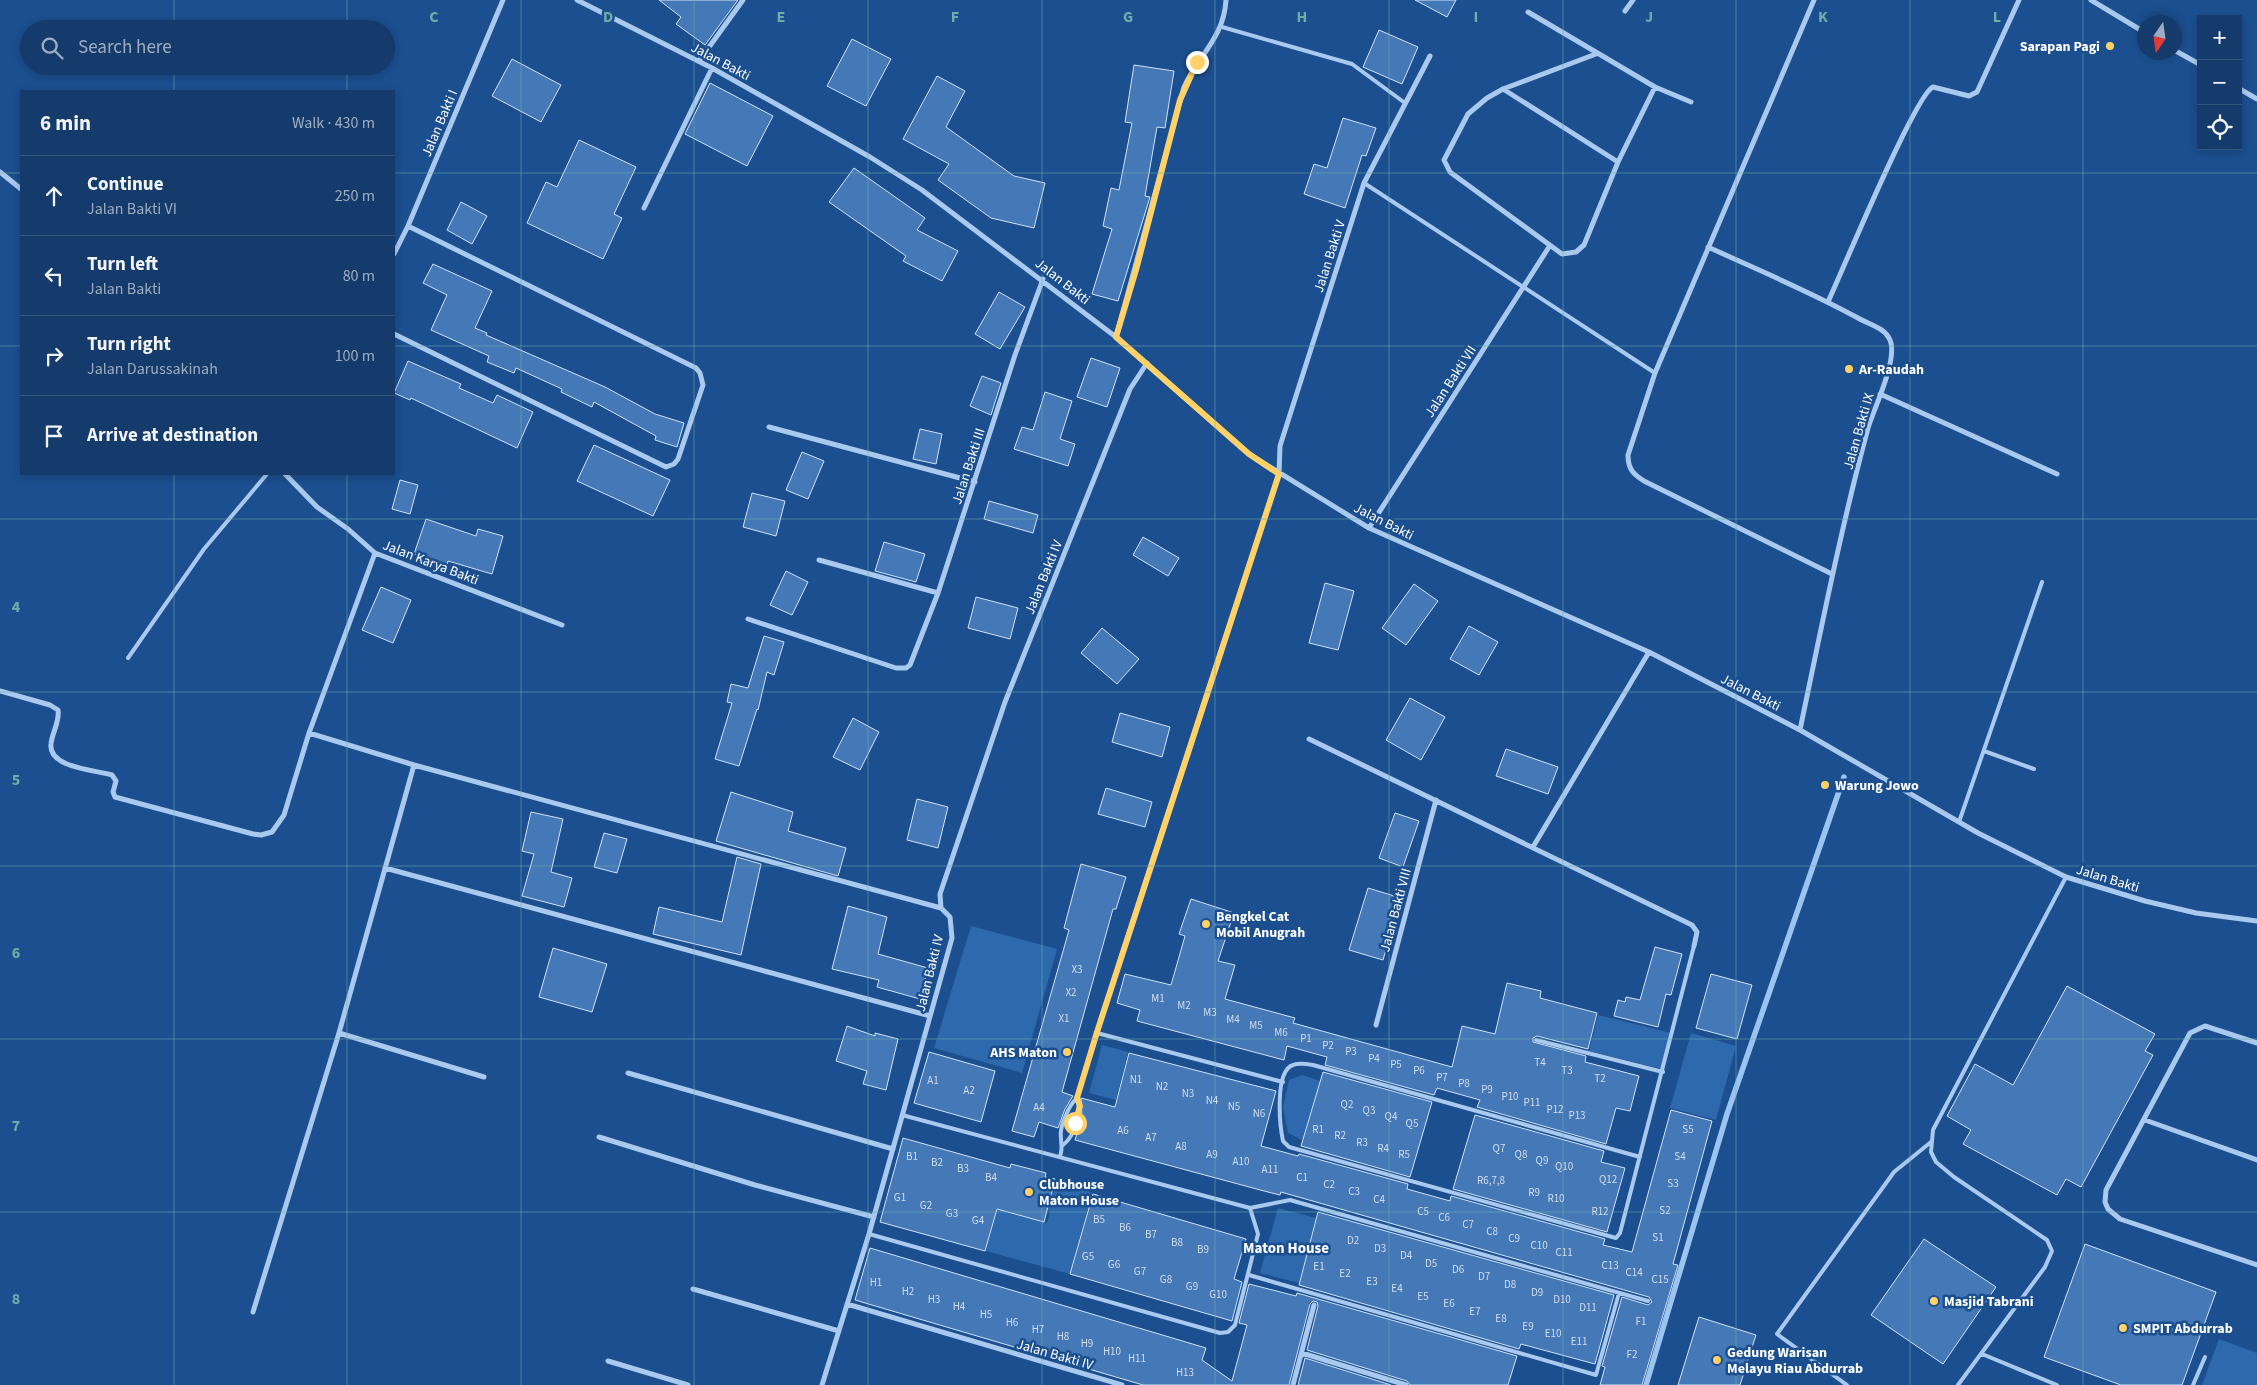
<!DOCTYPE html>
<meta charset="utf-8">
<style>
:root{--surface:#143b6b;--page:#214673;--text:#f1f3f6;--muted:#9dadc1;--line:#33557e}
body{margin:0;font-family:"Source Sans 3",sans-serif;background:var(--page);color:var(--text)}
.controls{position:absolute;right:15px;top:15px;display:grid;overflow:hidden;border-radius:0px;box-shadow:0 2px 8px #0003}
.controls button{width:45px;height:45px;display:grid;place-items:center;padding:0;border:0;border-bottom:1px solid var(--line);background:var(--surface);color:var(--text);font:25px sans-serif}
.compass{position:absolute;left:2137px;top:15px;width:45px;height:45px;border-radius:50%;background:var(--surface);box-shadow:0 2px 8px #0003;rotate:193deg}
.stop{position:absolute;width:15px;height:15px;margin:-11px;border:4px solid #ffd166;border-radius:50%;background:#fff}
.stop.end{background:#ffd166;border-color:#fff;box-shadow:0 1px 5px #0008}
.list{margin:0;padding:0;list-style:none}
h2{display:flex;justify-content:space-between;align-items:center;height:65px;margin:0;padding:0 20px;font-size:21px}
h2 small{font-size:16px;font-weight:400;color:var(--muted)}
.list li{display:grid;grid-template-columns:32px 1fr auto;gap:15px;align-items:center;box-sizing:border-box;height:80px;padding:0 20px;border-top:1px solid var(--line)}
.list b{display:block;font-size:19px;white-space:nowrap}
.list p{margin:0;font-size:16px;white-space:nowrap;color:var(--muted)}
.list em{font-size:16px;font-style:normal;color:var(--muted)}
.icon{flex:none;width:28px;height:28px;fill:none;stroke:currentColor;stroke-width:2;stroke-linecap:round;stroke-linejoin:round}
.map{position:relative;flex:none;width:2257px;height:1385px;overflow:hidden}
.search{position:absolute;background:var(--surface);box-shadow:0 2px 8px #0003;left:20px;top:20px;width:375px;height:55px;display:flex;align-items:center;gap:12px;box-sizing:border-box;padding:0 18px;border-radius:28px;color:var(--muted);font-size:19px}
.panel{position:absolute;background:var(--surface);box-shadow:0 2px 8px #0003;left:20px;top:90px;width:375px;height:385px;border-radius:0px}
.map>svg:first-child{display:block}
.green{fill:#2e69ad}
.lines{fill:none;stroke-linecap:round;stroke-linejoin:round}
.stream{stroke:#9cc4f0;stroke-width:5.5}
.building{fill:#4478b7;stroke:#cfe3fa}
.service{stroke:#a9c9ee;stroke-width:4}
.minor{stroke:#a9c9ee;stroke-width:5}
.route{stroke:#ffd166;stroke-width:6}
.grid{fill:none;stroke:#6fada8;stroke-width:1;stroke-opacity:0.55}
.poi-dot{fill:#ffd166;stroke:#1b4f8f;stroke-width:2}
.labels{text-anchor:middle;stroke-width:5;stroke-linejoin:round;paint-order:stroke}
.number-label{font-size:11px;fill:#d0dded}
.poi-label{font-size:14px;font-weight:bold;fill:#fff;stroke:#1b4f8f;text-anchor:start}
.street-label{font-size:14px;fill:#fff;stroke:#1b4f8f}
.neighbourhood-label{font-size:15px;font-weight:bold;fill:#fff;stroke:#1b4f8f}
.grid-label{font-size:16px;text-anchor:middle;font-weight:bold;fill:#6fada8;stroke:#1b4f8f;stroke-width:5;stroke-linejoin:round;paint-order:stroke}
</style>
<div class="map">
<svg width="2257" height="1385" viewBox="0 0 2257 1385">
<rect width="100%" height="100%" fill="#1b4f8f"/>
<path class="green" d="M971,926L1057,949L1022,1073L934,1048Z
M1598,1015L1671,1033L1662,1069L1589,1051Z
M1691,1033L1736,1046L1716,1120L1670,1108Z
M1102,1045L1128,1052L1116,1100L1089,1093Z
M1302,1075L1320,1081L1302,1140L1288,1133L1283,1107L1289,1080Z
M1055,1179L1084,1187L1092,1194L1070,1274L986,1251L1000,1200L1012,1213L1047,1223L1050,1211L1047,1210Z
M1278,1208L1316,1218L1299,1283L1260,1273Z
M2219,1339L2257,1353V1385H2202Z"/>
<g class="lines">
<path class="stream" d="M1646,1385L1727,1114L1844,777"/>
</g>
<path class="building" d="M659,0H738L705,45L676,24L681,17Z
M1415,0H1456L1447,17Z
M1379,30L1418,47L1402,84L1363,67Z
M852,39L891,59L866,106L827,86Z
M512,59L561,85L541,122L492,96Z
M1134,65L1174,71L1165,128L1157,127L1145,196L1150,197L1118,301L1092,294L1112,229L1103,226L1111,188L1119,190L1132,123L1125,122Z
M937,76L965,91L946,127L1014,176L1045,183L1034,228L991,218L938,180L949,164L903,139Z
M710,83L773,116L747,166L685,134Z
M1343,118L1376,128L1366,156L1362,155L1345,208L1304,194L1314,164L1327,168Z
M579,140L636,167L614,214L622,218L603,259L527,223L546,182L557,187Z
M854,168L925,218L917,230L958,251L942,281L903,261L906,256L829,202Z
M461,202L487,216L472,244L447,230Z
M433,264L492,291L475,328L487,333L486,335L605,387L655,414L684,423L677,447L655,440L656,436L594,402L592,407L561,392L562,389L516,368L514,373L487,362L489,356L431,330L447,295L423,283Z
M999,292L1025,307L1000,349L975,334Z
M1091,358L1120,368L1107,407L1077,397Z
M408,361L461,384L459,388L493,403L497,395L533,412L517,448L411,398L410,400L394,393Z
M982,376L1001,383L991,415L970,406Z
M1045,392L1072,401L1060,439L1075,444L1068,466L1014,449L1022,427L1033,430Z
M920,429L942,434L936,464L913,459Z
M594,445L670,480L653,516L577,481Z
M802,452L824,461L808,499L786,490Z
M400,480L418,485L410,514L392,509Z
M752,493L785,501L776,536L743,527Z
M989,501L1038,515L1033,533L984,519Z
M426,519L476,536L478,529L503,536L492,574L448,561L447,565L414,554Z
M1143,537L1179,558L1168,576L1133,555Z
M884,542L925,554L916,582L875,571Z
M786,571L808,582L792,615L770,605Z
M1325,583L1354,591L1338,650L1309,643Z
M1414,584L1438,601L1406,645L1382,628Z
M381,587L411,600L393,643L362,630Z
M976,597L1018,608L1010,639L968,628Z
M1469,626L1498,642L1479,675L1450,659Z
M1102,628L1139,659L1117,684L1081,653Z
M764,636L784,642L774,675L767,672L758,710L757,709L739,766L715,759L732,703L727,702L731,684L748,688Z
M1410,698L1445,717L1421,760L1386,740Z
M1120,713L1170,727L1162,757L1112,742Z
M853,718L879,732L860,770L833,757Z
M1506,749L1558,767L1548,794L1496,776Z
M1106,788L1152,802L1145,827L1098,814Z
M731,792L793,812L788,831L846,848L838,876L716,841Z
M917,799L948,807L938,848L907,840Z
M531,812L563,819L551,872L572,878L564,907L522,896L534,854L522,851Z
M1395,813L1419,821L1403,867L1379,858Z
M604,833L627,839L617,873L594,867Z
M737,857L761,864L741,955L653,934L659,907L722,922Z
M1081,864L1126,877L1116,909H1113L1062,1092L1073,1096L1065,1109L1058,1128L1039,1122L1034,1137L1012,1131L1069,930L1064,928Z
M1368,888L1401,898L1383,960L1349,950Z
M1191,899L1234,913L1218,961L1235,965L1225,999L1295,1018L1293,1023L1452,1067L1462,1026L1495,1034L1507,983L1541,991L1540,998L1597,1013L1588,1049L1537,1036L1533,1038V1042L1586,1056L1585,1062L1639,1076L1630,1111L1616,1108L1606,1144L1477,1107L1480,1100L1437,1088L1434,1095L1325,1065L1327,1057L1287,1046L1284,1060L1137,1021L1140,1010L1117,1003L1125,974L1171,985L1185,936L1179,934Z
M848,906L887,917L878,954L928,968L920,999L877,987L879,980L832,969Z
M1655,947L1682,954L1671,995L1666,994L1658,1027L1614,1016L1618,1000L1625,1002L1626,997L1640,1000Z
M553,948L607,964L592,1012L539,997Z
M1711,974L1752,985L1737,1039L1696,1028Z
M2067,986L2155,1034L2145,1051L2153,1055L2081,1187L2066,1179L2057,1195L1963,1144L1971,1130L1947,1116L1975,1064L2013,1085Z
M847,1026L875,1036V1033L898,1039L886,1090L863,1084L867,1071L836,1061Z
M929,1052L995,1071L981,1122L914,1103Z
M1129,1053L1276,1091L1261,1146L1298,1156L1299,1154L1408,1184L1407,1189L1450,1201L1451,1196L1605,1239L1603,1245L1632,1252L1671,1110L1712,1121L1673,1264L1678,1265L1642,1385H1600L1605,1367L1602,1366L1622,1297L1648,1305L1652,1302L1649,1297L1281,1192L1280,1195L1264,1191L1075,1140L1082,1117L1081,1098L1115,1107Z
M1323,1072L1432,1102L1410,1177L1301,1146Z
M1475,1115L1604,1151L1601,1162L1625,1168L1607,1232L1453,1189Z
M903,1138L1010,1168L1011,1164L1046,1173L1045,1177L1055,1179L1044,1222L997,1209L985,1251L880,1222Z
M1093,1194L1246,1239L1234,1279L1242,1282L1232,1321L1070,1274Z
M1318,1212L1614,1295L1595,1364L1521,1344L1519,1349L1299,1285Z
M1924,1239L1996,1287L1943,1364L1871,1315Z
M2085,1244L2216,1292L2182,1385H2121L2044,1357Z
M870,1248L1206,1348L1202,1360L1232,1381L1247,1325L1239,1323L1249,1284L1296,1296L1297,1293L1517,1356L1508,1385H1410L1407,1381L1307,1350L1318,1306L1317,1302L1313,1301L1310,1304L1289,1385H1143L855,1300Z
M1699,1317L1756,1335L1740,1385H1678Z
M1305,1358L1391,1385H1298Z"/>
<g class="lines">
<path class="service" d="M1222,27L1352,64L1405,103
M1364,183L1655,373
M128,658L204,549L267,474
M1984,751L2034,769
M1959,822L2042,582
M1097,1033L1283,1082
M1536,1040L1663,1072
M902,1115L1250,1208L1290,1200L1648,1301
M1063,1145C1075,1136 1082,1111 1077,1098
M1060,1157C1063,1147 1061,1147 1061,1138C1059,1127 1069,1105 1077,1098L1119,964
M1640,1157L1313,1065C1307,1064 1298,1063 1293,1065C1274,1071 1280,1127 1283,1141L1289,1147L1616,1238L1620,1233L1694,946
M869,1234L1220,1333L1228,1332L1235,1325L1258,1234L1250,1208
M1249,1275L1596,1375L1619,1293
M1982,1354L2057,1385
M1847,1385L1777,1334L1894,1172L1931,1142
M1958,1385L2045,1267L2052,1251L2047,1240L1954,1177L1936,1162L1931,1152L1933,1130L2066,877
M2193,1385L2205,1357"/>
<path class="minor" d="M577,0L712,68L870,157L922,190L1116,337L1249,454L1369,528L1649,652L1800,730L1978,833L2066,877L2145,901L2196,913L2257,921
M1814,0L1655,373L1628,455C1628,469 1633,474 1644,481L1832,574
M2091,0L2144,32
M1625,11L1633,0
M1528,12L1655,87L1691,102
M2174,50L2201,65
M1596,54L1503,89L1487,98L1468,114L1444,160L1450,172L1562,254L1576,252L1584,245L1618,162L1655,87
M699,61L743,0
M2238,88L2257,99
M1503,89L1618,162
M0,172L21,189
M644,208L712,68
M1708,247C1758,270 1809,291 1858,318C1868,324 1883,327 1889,338C1900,356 1874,408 1868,428C1841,528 1821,629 1800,730
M394,254L408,226L503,0
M1828,302C1842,272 1915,95 1933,87L1969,96L1977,92L2019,0
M394,334L666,467L674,464L678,459L703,385L700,373L696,368L408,226
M1116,337L1184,87C1199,55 1224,37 1226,0
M1880,394L2057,474
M769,427L975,482
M285,474L317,507L348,529L375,553L562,625
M1369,528L1549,247
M819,560L938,593
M748,619L896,668H906L910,665L938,593L1015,355L1043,279
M0,691L50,705L58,710C60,721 52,733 51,744C48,768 96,770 112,775L116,781L113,792L115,797L253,834L261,835L272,832L284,815L309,733L375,553
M309,733L414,765L339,1033L484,1077
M1309,739L1692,925L1697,932L1694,946
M414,765L941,908
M1533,847L1649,652
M385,868L930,1016
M1119,964L1279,474L1280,446L1364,183L1430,56
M1376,1025L1436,800
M2257,1043L2205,1026L2190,1033L2106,1190L2105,1202L2108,1209L2120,1219L2257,1265
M628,1073L893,1149
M2145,1120L2257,1160
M599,1137L755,1185L874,1217
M693,1289L839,1331
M847,1304L1122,1385
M253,1312L339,1033
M1302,1353L1406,1385
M608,1361L688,1385
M822,1385L869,1234L952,938L950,917L941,908L940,894L1005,702L1130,389L1147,363
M1293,1385L1314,1305"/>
</g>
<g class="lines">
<path class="route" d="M1075,1123L1080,1106L1077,1098L1097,1032L1279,474L1249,454L1116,337L1136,270L1180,100L1197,62"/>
</g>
<path class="grid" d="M174,0V29M347,0V29M521,0V1385M694,0V1385M868,0V1385M1042,0V1385M1215,0V1385M1389,0V1385M1563,0V1385M1736,0V1385M1910,0V1385M2083,0V1385M174,66V91M347,66V91M0,173H21M394,173H2257M0,346H21M394,346H2257M174,474V1385M347,474V1385M0,519H2257M0,692H2257M0,866H2257M0,1039H2257M0,1212H2257"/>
<g class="poi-dot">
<circle cx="2110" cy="46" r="5"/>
<circle cx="1849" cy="369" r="5"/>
<circle cx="1825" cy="785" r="5"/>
<circle cx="1206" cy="924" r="5"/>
<circle cx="1067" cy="1052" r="5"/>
<circle cx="1029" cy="1192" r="5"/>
<circle cx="1934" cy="1301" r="5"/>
<circle cx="2123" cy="1328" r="5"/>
<circle cx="1717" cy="1360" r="5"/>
</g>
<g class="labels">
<g class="number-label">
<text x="1077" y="973">X3</text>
<text x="1071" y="996">X2</text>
<text x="1158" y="1002">M1</text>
<text x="1184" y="1009">M2</text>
<text x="1210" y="1016">M3</text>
<text x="1064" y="1022">X1</text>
<text x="1233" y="1023">M4</text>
<text x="1256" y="1029">M5</text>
<text x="1281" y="1036">M6</text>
<text x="1306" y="1042">P1</text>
<text x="1328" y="1049">P2</text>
<text x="1351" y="1055">P3</text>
<text x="1374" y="1062">P4</text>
<text x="1540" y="1066">T4</text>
<text x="1396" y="1068">P5</text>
<text x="1419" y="1074">P6</text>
<text x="1567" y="1074">T3</text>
<text x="1442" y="1081">P7</text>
<text x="1600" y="1082">T2</text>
<text x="1136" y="1083">N1</text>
<text x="933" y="1084">A1</text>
<text x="1464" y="1087">P8</text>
<text x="1162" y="1090">N2</text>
<text x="1487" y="1093">P9</text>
<text x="969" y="1094">A2</text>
<text x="1188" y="1097">N3</text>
<text x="1510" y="1100">P10</text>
<text x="1212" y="1104">N4</text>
<text x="1532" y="1106">P11</text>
<text x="1347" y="1108">Q2</text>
<text x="1234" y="1110">N5</text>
<text x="1039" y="1111">A4</text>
<text x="1555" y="1113">P12</text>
<text x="1369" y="1114">Q3</text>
<text x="1259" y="1117">N6</text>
<text x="1577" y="1119">P13</text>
<text x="1391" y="1120">Q4</text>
<text x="1412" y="1127">Q5</text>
<text x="1318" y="1133">R1</text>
<text x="1688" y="1133">S5</text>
<text x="1123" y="1134">A6</text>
<text x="1340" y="1139">R2</text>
<text x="1151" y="1141">A7</text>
<text x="1362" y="1146">R3</text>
<text x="1181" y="1150">A8</text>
<text x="1383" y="1152">R4</text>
<text x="1499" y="1152">Q7</text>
<text x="1212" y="1158">A9</text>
<text x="1404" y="1158">R5</text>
<text x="1521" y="1158">Q8</text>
<text x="912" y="1160">B1</text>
<text x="1680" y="1160">S4</text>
<text x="1542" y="1164">Q9</text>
<text x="1241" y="1165">A10</text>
<text x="937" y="1166">B2</text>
<text x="1564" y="1170">Q10</text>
<text x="963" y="1172">B3</text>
<text x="1270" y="1173">A11</text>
<text x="991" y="1181">B4</text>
<text x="1302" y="1181">C1</text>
<text x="1608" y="1183">Q12</text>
<text x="1491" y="1184">R6,7,8</text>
<text x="1673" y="1187">S3</text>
<text x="1329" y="1188">C2</text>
<text x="1354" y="1195">C3</text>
<text x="1534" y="1196">R9</text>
<text x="900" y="1201">G1</text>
<text x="1556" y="1202">R10</text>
<text x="1379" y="1203">C4</text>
<text x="926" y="1209">G2</text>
<text x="1665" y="1214">S2</text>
<text x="1423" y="1215">C5</text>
<text x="1600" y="1215">R12</text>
<text x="952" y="1217">G3</text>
<text x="1444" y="1221">C6</text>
<text x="1099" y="1223">B5</text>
<text x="978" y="1224">G4</text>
<text x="1468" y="1228">C7</text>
<text x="1125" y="1231">B6</text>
<text x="1492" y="1235">C8</text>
<text x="1151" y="1238">B7</text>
<text x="1658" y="1241">S1</text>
<text x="1514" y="1242">C9</text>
<text x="1353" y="1244">D2</text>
<text x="1177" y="1246">B8</text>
<text x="1539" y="1249">C10</text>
<text x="1380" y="1252">D3</text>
<text x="1203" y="1253">B9</text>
<text x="1564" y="1256">C11</text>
<text x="1406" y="1259">D4</text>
<text x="1088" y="1260">G5</text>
<text x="1431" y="1267">D5</text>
<text x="1114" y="1268">G6</text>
<text x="1610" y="1269">C13</text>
<text x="1319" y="1270">E1</text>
<text x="1458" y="1273">D6</text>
<text x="1140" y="1275">G7</text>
<text x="1634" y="1276">C14</text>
<text x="1345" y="1277">E2</text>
<text x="1484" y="1280">D7</text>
<text x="1166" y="1283">G8</text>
<text x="1660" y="1283">C15</text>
<text x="1372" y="1285">E3</text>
<text x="876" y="1286">H1</text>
<text x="1510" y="1288">D8</text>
<text x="1192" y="1290">G9</text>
<text x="1397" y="1292">E4</text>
<text x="908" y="1295">H2</text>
<text x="1537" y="1296">D9</text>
<text x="1218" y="1298">G10</text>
<text x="1423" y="1300">E5</text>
<text x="934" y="1303">H3</text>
<text x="1562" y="1303">D10</text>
<text x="1449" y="1307">E6</text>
<text x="959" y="1310">H4</text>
<text x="1588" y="1311">D11</text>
<text x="1475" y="1315">E7</text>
<text x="986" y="1318">H5</text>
<text x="1501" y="1322">E8</text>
<text x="1641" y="1325">F1</text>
<text x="1012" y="1326">H6</text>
<text x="1528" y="1330">E9</text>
<text x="1038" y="1333">H7</text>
<text x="1553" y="1337">E10</text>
<text x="1063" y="1340">H8</text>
<text x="1579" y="1345">E11</text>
<text x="1087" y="1347">H9</text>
<text x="1112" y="1355">H10</text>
<text x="1632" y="1358">F2</text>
<text x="1137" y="1362">H11</text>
<text x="1185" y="1376">H13</text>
</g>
<g class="poi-label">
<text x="2100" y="51" text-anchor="end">Sarapan Pagi</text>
<text x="1859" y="374">Ar-Raudah</text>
<text x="1835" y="790">Warung Jowo</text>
<text x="1216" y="921">Bengkel Cat<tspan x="1216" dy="16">Mobil Anugrah</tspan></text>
<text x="1057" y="1057" text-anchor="end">AHS Maton</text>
<text x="1039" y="1189">Clubhouse<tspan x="1039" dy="16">Maton House</tspan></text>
<text x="1944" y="1306">Masjid Tabrani</text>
<text x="2133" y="1333">SMPIT Abdurrab</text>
<text x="1727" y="1357">Gedung Warisan<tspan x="1727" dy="16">Melayu Riau Abdurrab</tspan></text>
</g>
<g class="street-label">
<text transform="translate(721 61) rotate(28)" y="5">Jalan Bakti</text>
<text transform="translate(439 123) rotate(-67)" y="5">Jalan Bakti I</text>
<text transform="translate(1329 256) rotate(-72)" y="5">Jalan Bakti V</text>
<text transform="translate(1063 281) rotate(38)" y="5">Jalan Bakti</text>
<text transform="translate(1450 381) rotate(-57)" y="5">Jalan Bakti VII</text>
<text transform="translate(1858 431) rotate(-74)" y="5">Jalan Bakti IX</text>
<text transform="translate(968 466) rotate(-72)" y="5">Jalan Bakti III</text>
<text transform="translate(1384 521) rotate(27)" y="5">Jalan Bakti</text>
<text transform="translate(431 562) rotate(21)" y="5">Jalan Karya Bakti</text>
<text transform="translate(1043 577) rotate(-68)" y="5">Jalan Bakti IV</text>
<text transform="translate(1751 692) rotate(27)" y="5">Jalan Bakti</text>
<text transform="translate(2108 878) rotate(17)" y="5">Jalan Bakti</text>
<text transform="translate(1395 910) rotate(-75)" y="5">Jalan Bakti VIII</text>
<text transform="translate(929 973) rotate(-76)" y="5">Jalan Bakti IV</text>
<text transform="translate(1055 1354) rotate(16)" y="5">Jalan Bakti IV</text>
</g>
<g class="neighbourhood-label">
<text x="1286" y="1253">Maton House</text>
</g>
</g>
<g class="grid-label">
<text x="434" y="22">C</text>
<text x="608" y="22">D</text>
<text x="781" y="22">E</text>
<text x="955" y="22">F</text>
<text x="1128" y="22">G</text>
<text x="1302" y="22">H</text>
<text x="1476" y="22">I</text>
<text x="1649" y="22">J</text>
<text x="1823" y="22">K</text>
<text x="1997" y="22">L</text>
<text x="16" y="612">4</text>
<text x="16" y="785">5</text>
<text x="16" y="958">6</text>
<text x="16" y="1131">7</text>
<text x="16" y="1304">8</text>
</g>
</svg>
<div class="controls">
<button>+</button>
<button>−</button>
<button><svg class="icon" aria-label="locate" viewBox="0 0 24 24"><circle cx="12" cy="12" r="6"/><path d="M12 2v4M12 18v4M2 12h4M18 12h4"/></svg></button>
</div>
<svg class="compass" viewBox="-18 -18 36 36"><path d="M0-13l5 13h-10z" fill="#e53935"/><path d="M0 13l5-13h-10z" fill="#9dadc1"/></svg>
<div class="stop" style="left:1075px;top:1123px"></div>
<div class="stop end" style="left:1197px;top:62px"></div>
<div class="search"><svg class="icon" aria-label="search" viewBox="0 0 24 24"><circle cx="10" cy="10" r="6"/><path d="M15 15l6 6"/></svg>Search here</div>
<section class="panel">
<h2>6 min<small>Walk · 430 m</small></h2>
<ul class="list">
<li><svg class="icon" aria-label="ahead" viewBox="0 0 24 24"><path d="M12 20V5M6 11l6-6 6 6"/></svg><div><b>Continue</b><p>Jalan Bakti VI</p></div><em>250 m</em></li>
<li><svg class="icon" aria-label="left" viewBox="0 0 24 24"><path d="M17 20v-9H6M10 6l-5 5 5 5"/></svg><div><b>Turn left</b><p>Jalan Bakti</p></div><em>80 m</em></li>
<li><svg class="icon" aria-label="right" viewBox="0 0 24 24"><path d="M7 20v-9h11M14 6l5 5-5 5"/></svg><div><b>Turn right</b><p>Jalan Darussakinah</p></div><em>100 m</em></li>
<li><svg class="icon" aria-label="arrive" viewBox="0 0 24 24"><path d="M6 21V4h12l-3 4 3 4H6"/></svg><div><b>Arrive at destination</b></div></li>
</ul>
</section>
</div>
